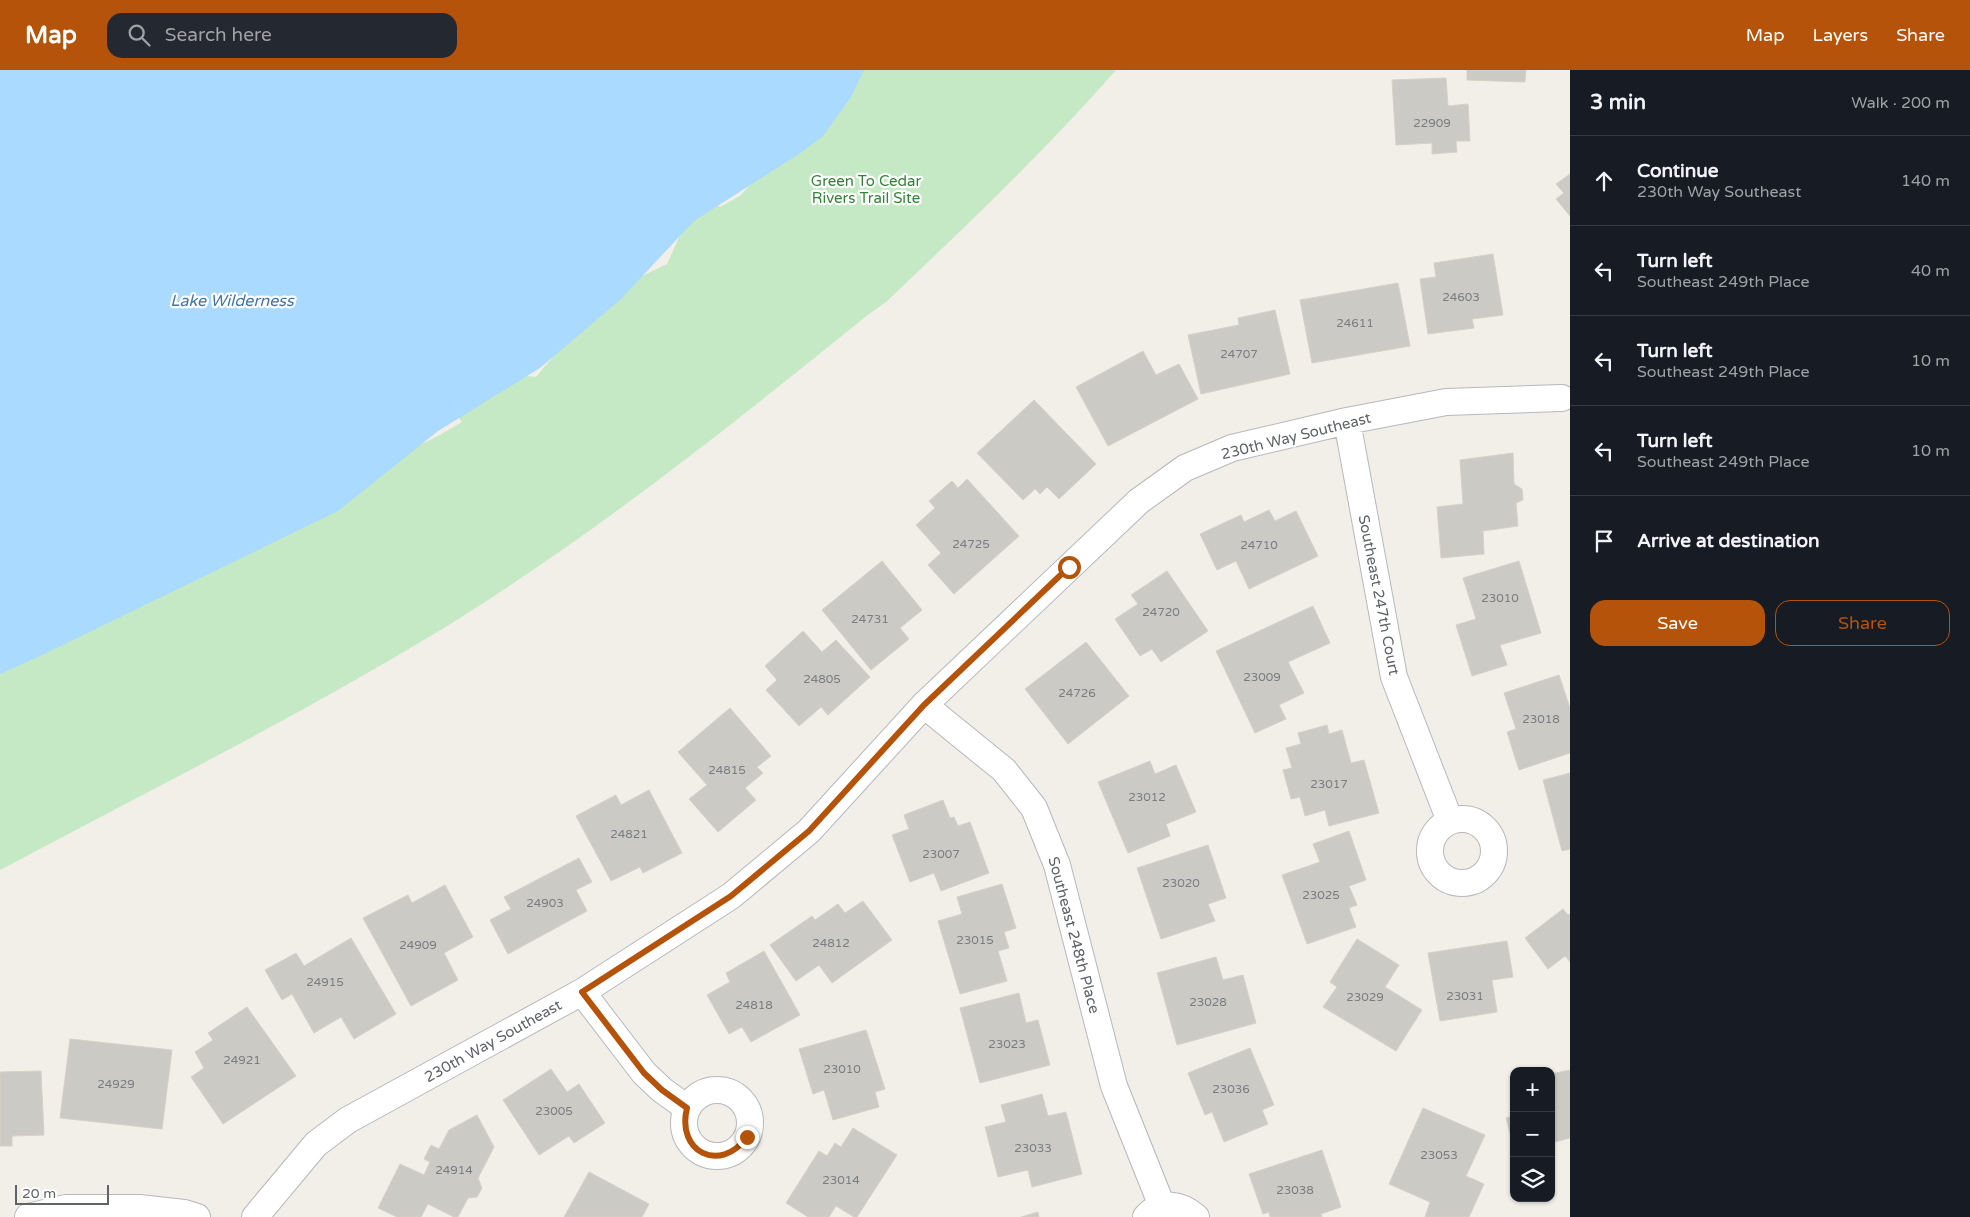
<!DOCTYPE html>
<meta charset="utf-8">
<style>
:root{--surface:#171b24;--page:#242831;--text:#f1f3f6;--muted:#9ea1a6;--line:#363941;--accent:#b45309}
body{margin:0;font-family:"Varela Round",sans-serif;background:var(--page);color:var(--text)}
.controls{position:absolute;right:15px;bottom:15px;display:grid;overflow:hidden;border-radius:10px;box-shadow:0 1px 4px #0004}
.controls button{width:45px;height:45px;display:grid;place-items:center;padding:0;border:0;border-bottom:1px solid var(--line);background:var(--surface);color:var(--text);font:25px sans-serif}
.scale{position:absolute;left:15px;bottom:12px;width:94px;box-sizing:border-box;padding-left:5px;border:2px solid #5f6368;border-top:0;font-size:14px;line-height:18px;white-space:nowrap;color:#5f6368;-webkit-text-stroke:4px #fff;paint-order:stroke}
.stop{position:absolute;width:15px;height:15px;margin:-11px;border:4px solid #b45309;border-radius:50%;background:#fff}
.stop.end{background:#b45309;border-color:#fff;box-shadow:0 1px 5px #0008}
.list{margin:0;padding:0;list-style:none}
h2{display:flex;justify-content:space-between;align-items:center;height:65px;margin:0;padding:0 20px;font-size:21px}
h2 small{font-size:16px;font-weight:400;color:var(--muted)}
.list li{display:grid;grid-template-columns:32px 1fr auto;gap:15px;align-items:center;box-sizing:border-box;height:90px;padding:0 20px;border-top:1px solid var(--line)}
.list b{display:block;font-size:19px;white-space:nowrap}
.list p{margin:0;font-size:16px;white-space:nowrap;color:var(--muted)}
.list em{font-size:16px;font-style:normal;color:var(--muted)}
.actions{display:flex;gap:10px;padding:15px 20px}
.actions a{flex:1;padding:11px 0;border:1px solid var(--accent);border-radius:15px;text-align:center;font-size:18px;color:var(--accent)}
.actions .main{background:var(--accent);color:#fff}
.icon{flex:none;width:28px;height:28px;fill:none;stroke:currentColor;stroke-width:2;stroke-linecap:round;stroke-linejoin:round}
.map{position:relative;flex:none;width:1570px;height:1147px;overflow:hidden}
header{display:flex;align-items:center;gap:30px;box-sizing:border-box;height:70px;padding:0 25px;background:var(--accent);color:#fff}
header strong{font-size:24px}
nav{display:flex;gap:28px;margin-inline-start:auto;font-size:18px}
.search{width:350px;height:45px;background:var(--page);display:flex;align-items:center;gap:12px;box-sizing:border-box;padding:0 18px;border-radius:15px;color:var(--muted);font-size:19px}
main{display:flex}
aside{flex:1;background:var(--surface)}
.map>svg:first-child{display:block}
.green{fill:#c5e8c5}
.water{fill:#aadaff}
.building{fill:#cccac5;stroke:#d6d1c6}
.lines{fill:none;stroke-linecap:round;stroke-linejoin:round}
.street-casing{stroke:#b5b8bc;stroke-width:28}
.street{stroke:#fff;stroke-width:26}
.route{stroke:#b45309;stroke-width:6}
.labels{text-anchor:middle;stroke-width:4.5;stroke-linejoin:round;paint-order:stroke}
.number-label{font-size:12px;fill:#7a7d7f}
.park-label{font-size:15px;fill:#348238;stroke:#fff}
.street-label{font-size:15px;fill:#5f6368;stroke:#fff}
.water-label{font-size:16px;font-style:italic;fill:#4174aa;stroke:#fff}
</style>
<header>
<strong>Map</strong>
<div class="search"><svg class="icon" aria-label="search" viewBox="0 0 24 24"><circle cx="10" cy="10" r="6"/><path d="M15 15l6 6"/></svg>Search here</div>
<nav><a>Map</a><a>Layers</a><a>Share</a></nav>
</header>
<main>
<div class="map">
<svg width="1570" height="1147" viewBox="0 0 1570 1147">
<rect width="100%" height="100%" fill="#f1efe8"/>
<path class="green" d="M854,0H1116C1044,82 965,157 886,232L869,244C729,357 588,470 434,564C293,649 145,723 0,800V584L440,365L462,352L457,346L516,305L536,307L607,223L667,194L682,161L694,120L720,137L740,126Z"/>
<path class="water" d="M0,0H864L851,27L823,66L802,82L694,151L620,230L540,298L438,361L338,441L36,588L0,604Z"/>
<path class="building" d="M1467,0H1526L1525,12L1467,10Z
M1446,8L1448,36L1468,34L1470,71H1456L1457,82L1432,84V73L1396,75L1392,10Z
M1570,104V146L1556,129L1564,123L1556,114Z
M1493,184L1503,245L1472,249L1474,258L1428,264L1420,209L1436,207L1434,193Z
M1398,213L1410,276L1312,293L1300,230Z
M1275,240L1290,304L1201,324L1188,265L1239,255L1238,248Z
M1143,281L1156,305L1179,294L1198,329L1108,376L1076,317Z
M1034,330L1096,394L1059,429L1047,417L1040,424L1035,419L1023,430L977,383Z
M1513,383L1514,414L1522,419L1523,430L1516,433L1518,456L1483,461L1484,484L1441,488L1437,437L1463,434L1460,390Z
M967,409L1019,466L954,524L928,495L941,483L916,455L935,438L929,431L952,411L958,418Z
M1269,440L1275,451L1296,441L1318,486L1249,519L1236,491L1217,500L1200,464L1241,445L1244,452Z
M882,491L922,540L900,558L909,569L871,600L822,540Z
M1519,491L1541,563L1500,575L1507,595L1472,606L1456,555L1476,549L1463,508Z
M1167,501L1208,561L1161,592L1152,579L1140,586L1115,549L1138,534L1131,525Z
M1313,536L1330,573L1288,592L1304,623L1279,635L1286,649L1255,663L1216,581Z
M803,561L822,582L836,570L870,607L828,645L821,637L799,656L766,620L777,610L765,596Z
M1086,572L1129,626L1068,674L1025,619Z
M1559,605L1570,638V683L1519,700L1507,662L1516,659L1504,623Z
M730,638L771,686L757,697L763,703L745,718L756,730L718,762L689,729L707,715L678,682Z
M1327,655L1329,664L1342,660L1351,693L1364,690L1379,743L1329,756L1325,740L1305,746L1300,727L1291,729L1283,700L1292,698L1286,678L1301,674L1298,663Z
M1150,691L1155,704L1176,695L1196,742L1166,754L1170,766L1128,783L1098,712Z
M1570,703V779L1562,781L1543,710Z
M649,720L682,783L643,803L640,797L611,811L576,746L616,725L621,735Z
M943,730L950,748L954,747L958,756L970,752L989,803L941,821L934,803L910,812L892,765L909,759L904,745Z
M1349,761L1366,810L1349,816L1357,835L1349,838L1356,857L1307,874L1282,805L1320,792L1313,774Z
M1208,775L1226,828L1208,834L1215,851L1161,869L1137,798Z
M579,788L592,812L576,820L587,841L508,884L490,850L511,839L504,827Z
M1002,814L1016,858L1004,862L1009,878L998,881L1007,911L960,924L938,851L962,844L957,827Z
M445,815L473,867L444,883L458,910L411,936L363,848L408,825L412,833Z
M863,831L892,870L832,913L819,895L796,911L770,875L812,846L815,850L838,834L845,843Z
M1563,839L1568,845L1570,844V892L1565,886L1548,899L1525,868Z
M351,868L396,944L354,969L341,947L314,963L292,924L282,930L265,900L296,883L304,896Z
M1357,869L1399,895L1385,917L1422,940L1396,981L1323,937L1337,917L1330,912Z
M1507,871L1513,907L1492,910L1497,942L1440,951L1428,883Z
M764,881L800,945L751,972L742,957L729,964L707,925L730,912L726,903Z
M1216,887L1223,910L1243,905L1256,953L1177,975L1157,903Z
M1019,923L1026,953L1038,950L1050,995L980,1013L960,938Z
M247,937L296,1006L223,1054L191,1007L204,998L195,982L213,970L208,963Z
M866,960L885,1019L875,1022L879,1037L833,1050L824,1020L813,1024L799,979Z
M70,969L172,980L162,1059L60,1048Z
M1250,978L1274,1035L1262,1040L1268,1054L1224,1072L1212,1042L1205,1045L1188,1003Z
M551,999L567,1022L579,1014L605,1053L574,1073L569,1066L539,1085L503,1030Z
M1570,1000V1068L1551,1073V1004Z
M41,1001L44,1065L12,1066V1076H0V1002Z
M1042,1024L1048,1046L1066,1042L1082,1104L1032,1117L1028,1100L998,1107L985,1057L1006,1052L1001,1035Z
M1423,1038L1485,1065L1466,1106L1484,1114L1469,1147H1425L1430,1132L1389,1114Z
M477,1045L494,1077L478,1108L482,1118L477,1127L468,1128L458,1147H454L428,1134L421,1147H397L378,1138L400,1094L424,1105L430,1092L424,1089L431,1075L439,1079L449,1060Z
M1514,1046V1078L1506,1048Z
M853,1058L897,1085L857,1147H854L836,1136L829,1147H808L786,1133L819,1081L827,1086L835,1073L841,1077Z
M1322,1080L1341,1137L1321,1144L1322,1147H1270L1269,1142L1263,1144L1249,1104Z
M589,1102L649,1134L642,1147H564Z
M1038,1142L1039,1147H1021Z"/>
<g class="lines">
<g class="street-casing">
<path id="street" d="M1347,351L1394,607L1450,751
M924,635L1004,700L1034,738L1057,795L1114,1016L1162,1136
M1430 781a32 32 0 1 1 64 0a32 32 0 1 1-64 0Z
M582,922L644,1003L662,1020L687,1038
M684 1053a33 33 0 1 1 66 0a33 33 0 1 1-66 0Z
M28,1147L66,1138H139L184,1143L197,1147
M255,1147L316,1074L348,1050L582,922L731,826L809,761L924,635L1139,431L1185,398L1232,378L1347,351L1446,332L1562,328
M1146,1147C1161,1130 1181,1134 1196,1147"/>
</g>
<use href="#street" class="street"/>
</g>
<g class="lines">
<path class="route" d="M747,1067C720,1104 676,1082 687,1038L662,1020L644,1003L582,922L731,826L809,761L924,635L1069,497"/>
</g>
<g class="labels">
<g class="number-label">
<text x="1432" y="57">22909</text>
<text x="1461" y="231">24603</text>
<text x="1355" y="257">24611</text>
<text x="1239" y="288">24707</text>
<text x="971" y="478">24725</text>
<text x="1259" y="479">24710</text>
<text x="1500" y="532">23010</text>
<text x="1161" y="546">24720</text>
<text x="870" y="553">24731</text>
<text x="1262" y="611">23009</text>
<text x="822" y="613">24805</text>
<text x="1077" y="627">24726</text>
<text x="1541" y="653">23018</text>
<text x="727" y="704">24815</text>
<text x="1329" y="718">23017</text>
<text x="1147" y="731">23012</text>
<text x="629" y="768">24821</text>
<text x="941" y="788">23007</text>
<text x="1181" y="817">23020</text>
<text x="1321" y="829">23025</text>
<text x="545" y="837">24903</text>
<text x="975" y="874">23015</text>
<text x="831" y="877">24812</text>
<text x="418" y="879">24909</text>
<text x="325" y="916">24915</text>
<text x="1465" y="930">23031</text>
<text x="1365" y="931">23029</text>
<text x="1208" y="936">23028</text>
<text x="754" y="939">24818</text>
<text x="1007" y="978">23023</text>
<text x="242" y="994">24921</text>
<text x="842" y="1003">23010</text>
<text x="116" y="1018">24929</text>
<text x="1231" y="1023">23036</text>
<text x="554" y="1045">23005</text>
<text x="1033" y="1082">23033</text>
<text x="1439" y="1089">23053</text>
<text x="454" y="1104">24914</text>
<text x="841" y="1114">23014</text>
<text x="1295" y="1124">23038</text>
</g>
<g class="park-label">
<text x="866" y="116">Green To Cedar<tspan x="866" dy="17">Rivers Trail Site</tspan></text>
</g>
<g class="street-label">
<text transform="translate(1296 366) rotate(-14)" y="5">230th Way Southeast</text>
<text transform="translate(1379 525) rotate(79)" y="5">Southeast 247th Court</text>
<text transform="translate(1074 865) rotate(75)" y="5">Southeast 248th Place</text>
<text transform="translate(493 971) rotate(-29)" y="5">230th Way Southeast</text>
</g>
<g class="water-label">
<text x="232" y="236">Lake Wilderness</text>
</g>
</g>
</svg>
<div class="controls">
<button>+</button>
<button>−</button>
<button><svg class="icon" aria-label="layers" viewBox="0 0 24 24"><path d="M12 4l9 5-9 5-9-5zM3 14l9 5 9-5"/></svg></button>
</div>
<div class="scale">20 m</div>
<div class="stop" style="left:1069px;top:497px"></div>
<div class="stop end" style="left:747px;top:1067px"></div>
</div>
<aside>
<h2>3 min<small>Walk · 200 m</small></h2>
<ul class="list">
<li><svg class="icon" aria-label="ahead" viewBox="0 0 24 24"><path d="M12 20V5M6 11l6-6 6 6"/></svg><div><b>Continue</b><p>230th Way Southeast</p></div><em>140 m</em></li>
<li><svg class="icon" aria-label="left" viewBox="0 0 24 24"><path d="M17 20v-9H6M10 6l-5 5 5 5"/></svg><div><b>Turn left</b><p>Southeast 249th Place</p></div><em>40 m</em></li>
<li><svg class="icon" aria-label="left" viewBox="0 0 24 24"><path d="M17 20v-9H6M10 6l-5 5 5 5"/></svg><div><b>Turn left</b><p>Southeast 249th Place</p></div><em>10 m</em></li>
<li><svg class="icon" aria-label="left" viewBox="0 0 24 24"><path d="M17 20v-9H6M10 6l-5 5 5 5"/></svg><div><b>Turn left</b><p>Southeast 249th Place</p></div><em>10 m</em></li>
<li><svg class="icon" aria-label="arrive" viewBox="0 0 24 24"><path d="M6 21V4h12l-3 4 3 4H6"/></svg><div><b>Arrive at destination</b></div></li>
</ul>
<div class="actions"><a class="main">Save</a><a>Share</a></div>
</aside>
</main>
